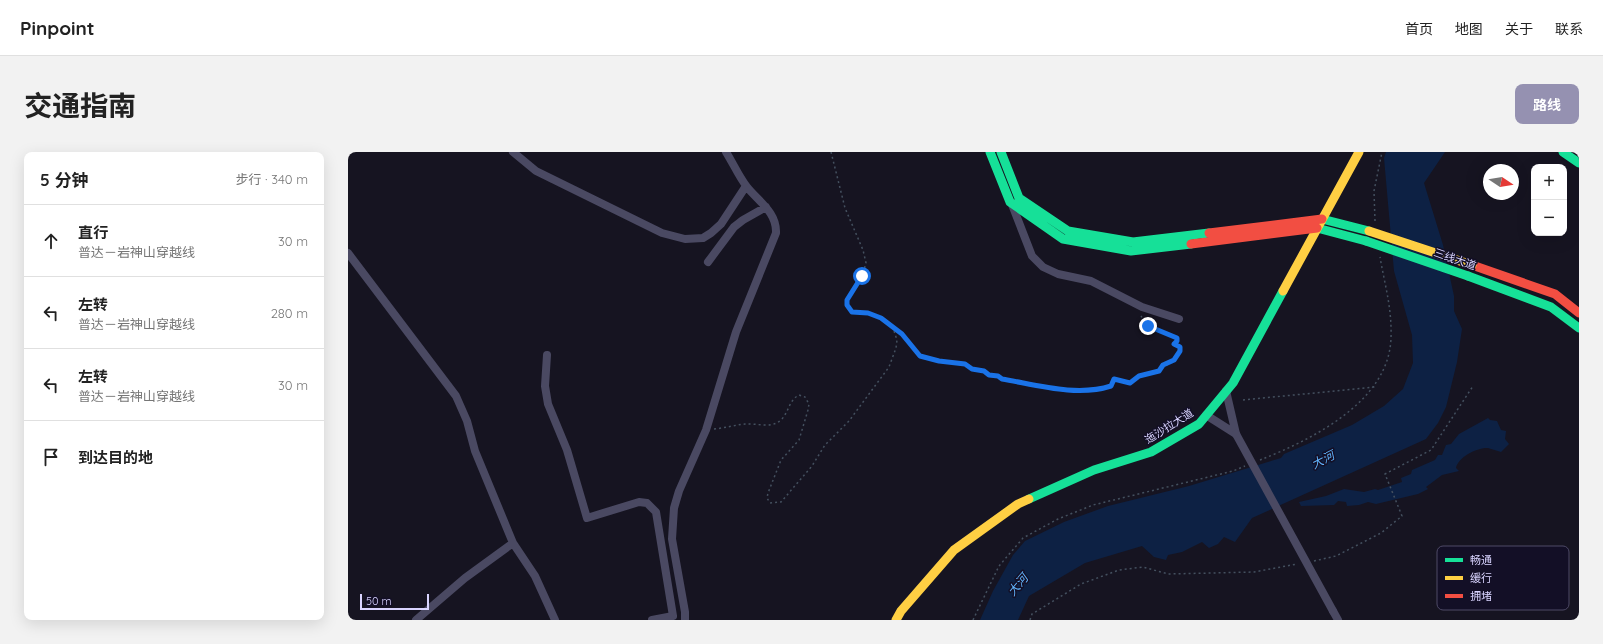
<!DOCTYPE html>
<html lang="zh">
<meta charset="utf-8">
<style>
:root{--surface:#fff;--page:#f2f2f2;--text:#222;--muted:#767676;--line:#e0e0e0;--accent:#9591b1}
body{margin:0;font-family:Quicksand,"Noto Sans SC",sans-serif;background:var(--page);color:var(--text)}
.controls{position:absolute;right:12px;top:12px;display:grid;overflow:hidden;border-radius:8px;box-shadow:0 4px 16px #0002}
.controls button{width:36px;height:36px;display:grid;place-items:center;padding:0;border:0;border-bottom:1px solid var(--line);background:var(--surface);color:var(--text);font:20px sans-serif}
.compass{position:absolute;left:1135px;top:12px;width:36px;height:36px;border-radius:50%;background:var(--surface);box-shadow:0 4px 16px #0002;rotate:102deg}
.scale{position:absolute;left:12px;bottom:10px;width:69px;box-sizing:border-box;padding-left:4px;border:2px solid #d9d4ff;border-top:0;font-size:11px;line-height:14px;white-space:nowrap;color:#d9d4ff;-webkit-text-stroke:3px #130f26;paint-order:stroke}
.stop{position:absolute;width:12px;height:12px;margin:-9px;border:3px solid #1a73e8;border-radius:50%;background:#fff}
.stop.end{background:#1a73e8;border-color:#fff;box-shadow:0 1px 4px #0008}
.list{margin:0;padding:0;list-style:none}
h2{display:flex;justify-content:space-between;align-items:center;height:52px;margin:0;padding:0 16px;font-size:17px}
h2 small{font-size:13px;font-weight:400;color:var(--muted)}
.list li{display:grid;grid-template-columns:26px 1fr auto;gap:12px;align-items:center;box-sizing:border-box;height:72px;padding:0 16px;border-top:1px solid var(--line)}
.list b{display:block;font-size:15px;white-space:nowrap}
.list p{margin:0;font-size:13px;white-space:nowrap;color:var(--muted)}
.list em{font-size:13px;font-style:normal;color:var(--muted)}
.icon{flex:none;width:22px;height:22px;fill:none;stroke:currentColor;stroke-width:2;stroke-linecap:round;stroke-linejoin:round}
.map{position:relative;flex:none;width:1231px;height:468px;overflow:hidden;border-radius:8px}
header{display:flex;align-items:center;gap:24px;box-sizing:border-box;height:56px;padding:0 20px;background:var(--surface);border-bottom:1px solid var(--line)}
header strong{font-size:19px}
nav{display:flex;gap:22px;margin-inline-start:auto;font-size:14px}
.intro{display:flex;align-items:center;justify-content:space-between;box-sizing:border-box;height:96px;padding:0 24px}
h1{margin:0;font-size:28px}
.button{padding:10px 18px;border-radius:8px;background:var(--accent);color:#fff;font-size:14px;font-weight:700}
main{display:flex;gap:24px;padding:0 24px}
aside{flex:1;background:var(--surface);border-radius:8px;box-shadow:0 4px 16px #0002}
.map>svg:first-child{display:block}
.water{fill:#0d2144}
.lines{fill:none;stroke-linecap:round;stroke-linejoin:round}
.path{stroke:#44505f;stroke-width:1.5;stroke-dasharray:2 3;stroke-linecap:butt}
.street{stroke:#4a4962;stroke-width:8}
.fast{stroke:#16e098;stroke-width:9}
.slow{stroke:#ffcf43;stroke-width:9}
.jam{stroke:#f24e42;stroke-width:9}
.street-bridge{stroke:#4a4962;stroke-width:8}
.fast-bridge{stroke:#16e098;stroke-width:9}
.slow-bridge{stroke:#ffcf43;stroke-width:9}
.route{stroke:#1a73e8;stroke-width:5}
.labels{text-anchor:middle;stroke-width:3;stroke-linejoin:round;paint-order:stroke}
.street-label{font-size:11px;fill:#d9d4ff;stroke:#130f26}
.water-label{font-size:12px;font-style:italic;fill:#62b6ff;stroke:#130f26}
.key{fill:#130f26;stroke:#4e4a67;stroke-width:1}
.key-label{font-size:11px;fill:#d9d4ff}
</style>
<header>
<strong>Pinpoint</strong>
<nav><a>首页</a><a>地图</a><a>关于</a><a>联系</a></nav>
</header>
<div class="intro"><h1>交通指南</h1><a class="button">路线</a></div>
<main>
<aside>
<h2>5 分钟<small>步行 · 340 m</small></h2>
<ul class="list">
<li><svg class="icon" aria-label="ahead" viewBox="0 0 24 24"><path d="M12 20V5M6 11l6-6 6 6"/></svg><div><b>直行</b><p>普达－岩神山穿越线</p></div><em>30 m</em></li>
<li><svg class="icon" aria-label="left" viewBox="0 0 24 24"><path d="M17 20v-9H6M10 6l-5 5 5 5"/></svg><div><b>左转</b><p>普达－岩神山穿越线</p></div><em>280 m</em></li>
<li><svg class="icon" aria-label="left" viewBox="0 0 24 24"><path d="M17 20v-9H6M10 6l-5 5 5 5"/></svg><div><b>左转</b><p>普达－岩神山穿越线</p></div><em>30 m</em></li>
<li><svg class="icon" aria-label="arrive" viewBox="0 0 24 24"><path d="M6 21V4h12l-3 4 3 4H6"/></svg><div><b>到达目的地</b></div></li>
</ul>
</aside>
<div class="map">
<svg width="1231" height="468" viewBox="0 0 1231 468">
<rect width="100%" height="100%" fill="#161421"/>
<path class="water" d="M1038,0H1097L1076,31L1095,93L1106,144V159L1114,177L1109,210L1098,255L1090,271L1078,287L904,366L887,390L876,385L870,392L861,396L854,390L834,400L820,403L818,408L806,405L794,394L737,411L681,444L670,468H632L645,439L665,403L677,389L716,370L760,354L841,334L933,306L936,302L1004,273L1036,254L1055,237L1065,211L1064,183L1046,119L1036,6Z
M1140,266L1142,268L1149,269L1153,278L1158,279L1157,287L1161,292L1153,300C1149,299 1144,297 1140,296C1130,295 1110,305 1108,316L1111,319L1094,323L1078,335L1080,337L1070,342L1028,352L1020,350L1011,353L999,354L998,350L990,349L986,353L953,354L951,350L978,344L996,337L1016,340L1027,337L1030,338L1054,330L1053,326L1063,322L1064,318L1087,308L1090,303H1094L1098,293L1103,292L1111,282Z"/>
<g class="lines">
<path class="path" d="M483,0L497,56L515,98L518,111L514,124L501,143L499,153L504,160L520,161L533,166L554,182L572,204L591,209L617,212L624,217L636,219L641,223L650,224L654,227L715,239L752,237L763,234L766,227L782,231C791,226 796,220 807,221L826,208L832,199V195L826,192L829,189V186L800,174L793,164
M1027,69L1026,39L1034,0
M895,248L1027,235
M366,277C377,276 387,273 397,272C409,271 423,277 433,268C441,260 441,248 451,243L457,245L461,252L460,258L451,288L433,308L420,341L419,346L422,351L433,350L464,314L477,293L501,269L541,215L548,196L549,188L546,179
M912,308C963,288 1041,250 1043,186C1044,156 1037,134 1032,105
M966,409L988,404L1033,381L1054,364L1037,322L1083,298L1125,234
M625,468L651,414L675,386L710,367L745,353L885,319L897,314
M682,468L684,462L733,432L771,418L795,415L820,422L906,420L949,412"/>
<path class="street" d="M165,0L188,19L314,81L337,87L355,86L363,81L373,72L398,34
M663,50L684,104L695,115L710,122L743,129L794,155L831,167
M0,101L108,244L119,269L127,299L165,391L187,424L207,468
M360,110L386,75L395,68L418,55
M199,203L197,234L200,252L219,298L239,366L291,350L299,351L308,360L325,464L304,468
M878,239L888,282
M858,263L888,282
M985,459L990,468
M68,468L117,426L165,391
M337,468V460L324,387L326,356L331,339L358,278L388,180L428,81C429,60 410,49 399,35C391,25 385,11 378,0"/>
<path class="fast" d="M642,0L662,50L715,87L783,99L843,92
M653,0L671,46L720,79L785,90L861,81
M1215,0L1231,11
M974,67L1021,79
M969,76L1018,89
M1120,124L1203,155L1231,176
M681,347L746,318L803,300L851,272L885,231L935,139"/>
<path class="slow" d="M935,139L1011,0
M548,468L553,459L606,398L670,352L681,347"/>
<path class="jam" d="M861,81L974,67
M843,92L969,76
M1124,113L1207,142L1231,161"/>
<path class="street-bridge" d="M888,282L985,459"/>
<path class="fast-bridge" d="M1018,89L1120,124"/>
<path class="slow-bridge" d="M1021,79L1124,113"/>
</g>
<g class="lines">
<path class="route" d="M514,124L499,148V153L504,160L520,161L533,166L554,182L572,204L591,209L617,212L624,217L636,219L641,223L650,224L654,227C689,233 729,245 763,234L766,227L782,231L791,224L811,219L815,213L826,208L832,199V195L826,192L829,189V186L800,174"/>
</g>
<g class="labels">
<g class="street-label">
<text transform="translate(1107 107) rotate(19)" y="4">三线大道</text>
<text transform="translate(821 274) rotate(-32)" y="4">迤沙拉大道</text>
</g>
<g class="water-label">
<text transform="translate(975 308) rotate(-27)" y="4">大河</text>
<text transform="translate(670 433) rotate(-50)" y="4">大河</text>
</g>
</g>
<rect x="1089" y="394" width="132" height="64" rx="6" class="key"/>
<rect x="1097" y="406" width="18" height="4" fill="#16e098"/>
<rect x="1097" y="424" width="18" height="4" fill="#ffcf43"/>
<rect x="1097" y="442" width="18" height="4" fill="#f24e42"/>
<g class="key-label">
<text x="1122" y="412">畅通</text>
<text x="1122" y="430">缓行</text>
<text x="1122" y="448">拥堵</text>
</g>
</svg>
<div class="controls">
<button>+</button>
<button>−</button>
</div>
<svg class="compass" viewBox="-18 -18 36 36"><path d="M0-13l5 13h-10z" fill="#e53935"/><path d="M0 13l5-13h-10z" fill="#767676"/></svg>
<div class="scale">50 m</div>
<div class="stop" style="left:514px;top:124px"></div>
<div class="stop end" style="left:800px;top:174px"></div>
</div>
</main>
